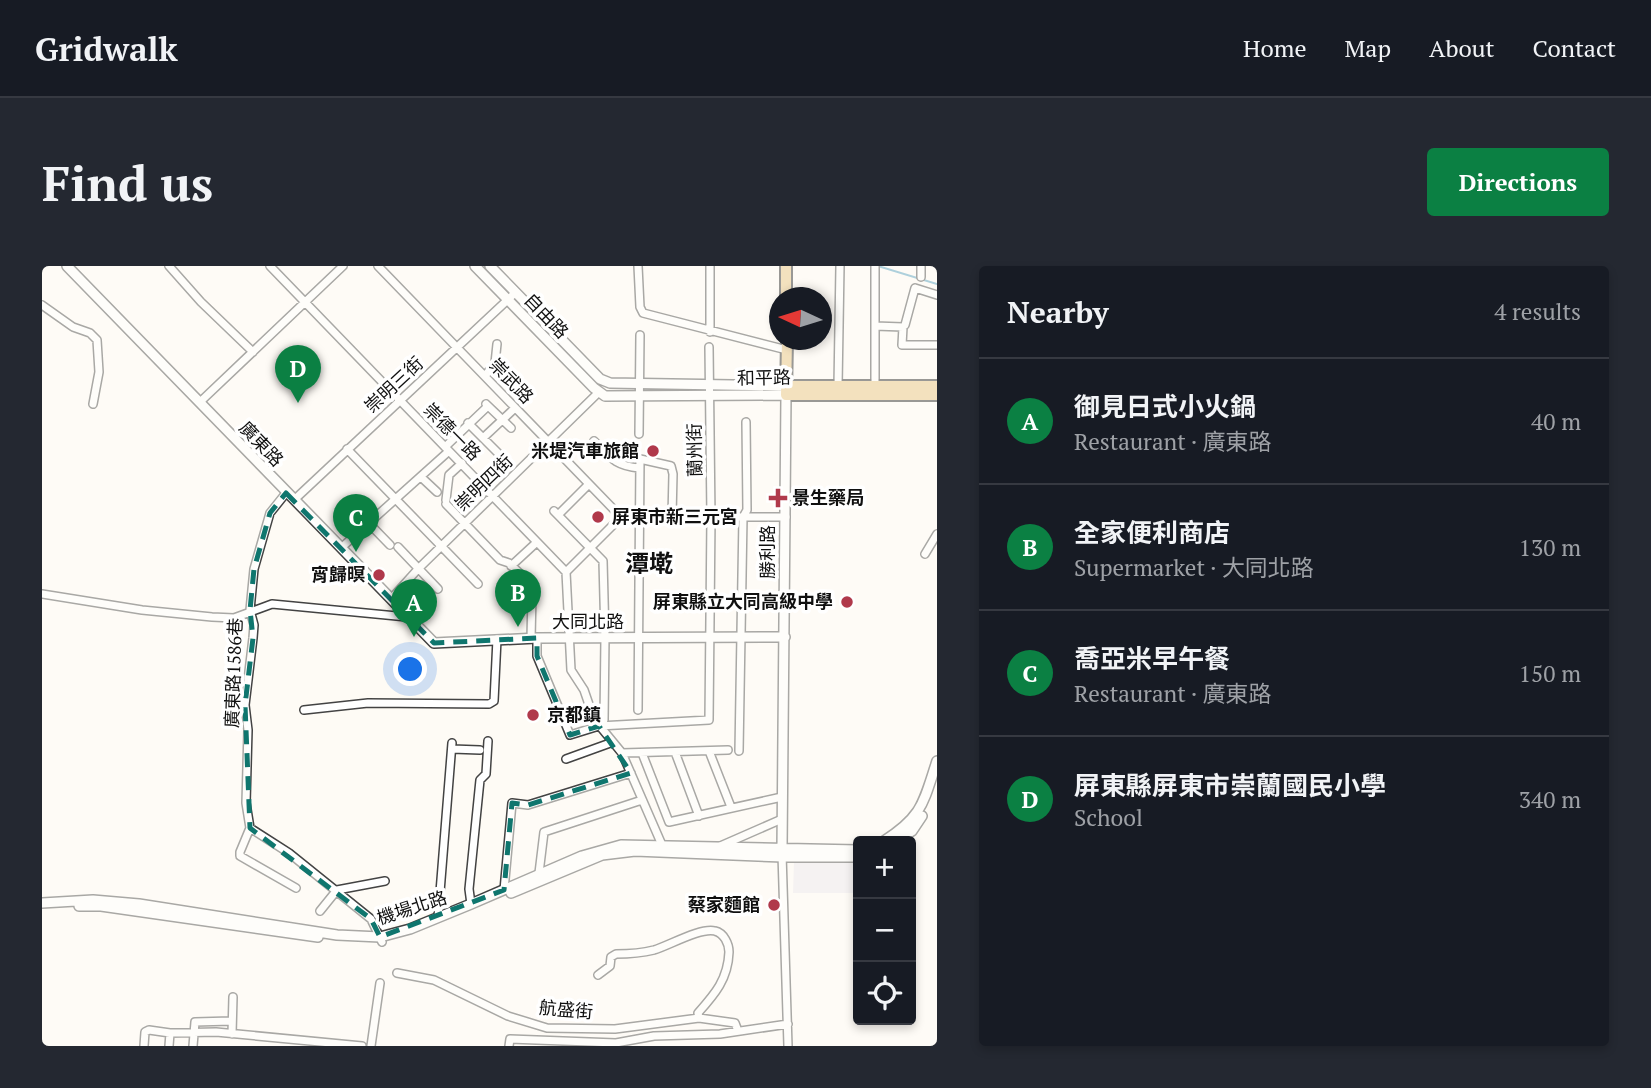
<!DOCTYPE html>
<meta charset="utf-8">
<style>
:root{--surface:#171b24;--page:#242831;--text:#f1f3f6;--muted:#9ea1a6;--line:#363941;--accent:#0b8043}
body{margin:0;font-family:"PT Serif","Noto Sans TC",serif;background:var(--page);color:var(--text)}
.controls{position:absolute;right:21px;bottom:21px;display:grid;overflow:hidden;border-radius:7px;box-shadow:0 4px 10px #0003}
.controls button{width:63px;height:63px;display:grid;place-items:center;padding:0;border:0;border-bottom:2px solid var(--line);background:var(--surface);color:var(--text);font:35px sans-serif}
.compass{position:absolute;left:727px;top:21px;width:63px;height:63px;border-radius:50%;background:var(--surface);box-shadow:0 4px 10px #0003;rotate:274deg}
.you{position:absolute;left:369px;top:404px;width:24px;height:24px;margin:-18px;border:5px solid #fff;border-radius:50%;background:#1a73e8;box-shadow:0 0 0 10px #1a73e833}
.badge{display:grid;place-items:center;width:46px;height:46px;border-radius:50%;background:var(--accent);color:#fff;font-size:23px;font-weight:700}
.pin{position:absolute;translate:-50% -58px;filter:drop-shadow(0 2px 4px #0008)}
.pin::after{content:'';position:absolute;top:37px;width:24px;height:21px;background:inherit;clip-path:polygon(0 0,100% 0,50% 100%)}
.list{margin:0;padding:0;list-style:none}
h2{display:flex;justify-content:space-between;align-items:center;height:91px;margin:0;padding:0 28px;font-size:30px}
h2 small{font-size:23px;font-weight:400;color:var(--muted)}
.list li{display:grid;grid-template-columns:46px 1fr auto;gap:21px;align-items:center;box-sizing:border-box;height:126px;padding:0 28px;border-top:2px solid var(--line)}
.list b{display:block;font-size:26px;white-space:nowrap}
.list p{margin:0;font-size:23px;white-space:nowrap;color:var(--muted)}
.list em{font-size:23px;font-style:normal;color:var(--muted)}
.icon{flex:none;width:38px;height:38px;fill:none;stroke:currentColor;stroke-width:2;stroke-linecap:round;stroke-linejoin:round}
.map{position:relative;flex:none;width:895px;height:780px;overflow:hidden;border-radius:7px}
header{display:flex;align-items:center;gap:42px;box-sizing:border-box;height:98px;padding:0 35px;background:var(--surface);border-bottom:2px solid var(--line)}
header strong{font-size:33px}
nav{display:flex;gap:38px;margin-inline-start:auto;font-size:24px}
.intro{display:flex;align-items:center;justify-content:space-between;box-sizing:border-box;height:168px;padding:0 42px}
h1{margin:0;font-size:49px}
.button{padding:18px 32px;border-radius:7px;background:var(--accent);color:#fff;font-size:24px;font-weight:700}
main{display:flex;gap:42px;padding:0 42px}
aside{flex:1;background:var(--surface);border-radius:7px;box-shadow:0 4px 10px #0003}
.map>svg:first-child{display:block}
.industrial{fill:#ece6ed}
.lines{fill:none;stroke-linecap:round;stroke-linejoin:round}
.stream{stroke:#4f9cbd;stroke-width:2}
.minor-casing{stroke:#434343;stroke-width:10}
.tertiary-casing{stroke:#434343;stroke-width:12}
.primary-casing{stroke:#212121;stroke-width:14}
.minor{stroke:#fff;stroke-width:7}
.tertiary{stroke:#fff;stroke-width:9}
.primary{stroke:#e7c27b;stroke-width:10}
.marked{fill:none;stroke:#0f766e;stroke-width:5;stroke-dasharray:14 9;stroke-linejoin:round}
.poi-dot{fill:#b0394b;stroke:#fff;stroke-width:2.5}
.labels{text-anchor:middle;stroke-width:7;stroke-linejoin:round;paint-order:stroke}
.street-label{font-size:18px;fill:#101010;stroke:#fff}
.poi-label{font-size:18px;font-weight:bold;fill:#101010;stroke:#fff;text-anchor:end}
.district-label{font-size:24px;font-weight:bold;fill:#101010;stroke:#fff}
</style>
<header>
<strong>Gridwalk</strong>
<nav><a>Home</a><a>Map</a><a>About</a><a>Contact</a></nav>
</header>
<div class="intro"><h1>Find us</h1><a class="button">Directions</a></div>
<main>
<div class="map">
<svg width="895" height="780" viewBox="0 0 895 780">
<rect width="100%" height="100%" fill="#fefbf5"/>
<path class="industrial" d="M816,594V627H751L752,595Z"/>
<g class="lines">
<path class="stream" d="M836,0L895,18"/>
<g class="minor-casing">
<path id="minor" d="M127,0L159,36L211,86
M228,0L524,306L529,404L542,424L552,453L580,487L620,579
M336,0L579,251
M596,0L598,41L601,47L745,84
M879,11V0
M0,39L31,61L48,67L55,74L57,106L51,138
M863,59L873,22L895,29
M833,60L861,61L860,79H895
M668,66V0
M443,110L453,97L455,78
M796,120L798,0
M833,122V0
M158,136L301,0
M444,138L469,162
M426,157L464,195
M597,168L598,69
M441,172L473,142
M552,175C568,191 573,200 597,202
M403,181L446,140
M305,183L436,318
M379,211L395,226
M244,227L228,247L212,303L208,344L212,359L211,372L203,439L206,464L204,537L208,562L247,587L329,653L340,676
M252,234L474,26
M404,234L407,209L420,197
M404,238L458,294L467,297L489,318
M312,242L348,279
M512,245L561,295L563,371L562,454L557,460
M516,249L547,218
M356,281L396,323
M299,282L407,185
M883,288L895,268
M469,300L495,276
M524,306L579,251H744
M0,328L100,344L170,351L192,352L230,338L365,351
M349,333L376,303L557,126
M495,372V390L528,469L557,460L667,454L669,251L667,81
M489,373L490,328
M262,444L326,437L447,438L452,435L455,373
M596,444L598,193L629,200L631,208L630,251
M410,483L438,484
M667,485L689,541
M697,485L701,251L705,244L704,156
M633,486L657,550
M580,487L686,484
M600,487L627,556L740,531
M524,493L571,476
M208,562L198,586V590L254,622
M676,581L740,553
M740,588L746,780
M497,607L502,566L600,534
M462,624L470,537L486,539L589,507
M429,638L427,623L438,514L444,508L446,475
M278,645L295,624L343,615
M396,651L410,477
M355,707L392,714L466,750L505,762L573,763L657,752L693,757L696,765
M556,709L568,700L569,691L574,688C586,688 600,687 612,684C626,680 659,661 673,665C682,667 687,678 687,686C686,713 673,728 656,747L657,752
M190,768L191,731
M102,780L103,766L107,764L128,767L174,766L320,780
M127,780L128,767
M151,780L153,756L189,755
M329,780L338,717
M467,780L468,773L574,777L612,770L678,768L746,758"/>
</g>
<g class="tertiary-casing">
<path id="tertiary" d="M25,0L392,377L495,372L743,371
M433,0L552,122L563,130L744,129L740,583
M448,0L558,113L568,117L744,120
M842,575C881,550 881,537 895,495
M854,575L870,565L880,550
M469,627L560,589L593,585L741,591H816
M0,637L51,634L97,638L295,669L338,671L368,663L429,638L540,590L579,579L816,584
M37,640H59L276,671"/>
</g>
<g class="primary-casing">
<path id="primary" d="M744,0V32
M745,74L744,129H895
M744,120H895"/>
</g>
<use href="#minor" class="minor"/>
<use href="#tertiary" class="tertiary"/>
<use href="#primary" class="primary"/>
</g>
<path d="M0 0H895V780H0ZM244,227L392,377L495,372V390L528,469L557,460L589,507L486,539L470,537L462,624L338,671L329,653L208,562L203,439L211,372L208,344L212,303L228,247Z" fill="#fefbf5" fill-opacity=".55" fill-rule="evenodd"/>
<path class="marked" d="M244,227L392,377L495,372V390L528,469L557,460L589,507L486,539L470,537L462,624L338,671L329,653L208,562L203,439L211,372L208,344L212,303L228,247Z"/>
<g class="poi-dot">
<circle cx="611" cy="185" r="7"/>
<path d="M732.5 221.5h7v7h7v7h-7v7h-7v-7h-7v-7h7z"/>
<circle cx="556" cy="251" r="7"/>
<circle cx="337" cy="309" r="7"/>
<circle cx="805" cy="336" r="7"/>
<circle cx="491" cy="449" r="7"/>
<circle cx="732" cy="639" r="7"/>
</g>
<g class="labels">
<g class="street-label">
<text transform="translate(504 50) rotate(46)" y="6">自由路</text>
<text transform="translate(722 112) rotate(-1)" y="6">和平路</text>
<text transform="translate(469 115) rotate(46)" y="6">崇武路</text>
<text transform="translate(352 119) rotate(-43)" y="6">崇明三街</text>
<text transform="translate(410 166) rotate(45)" y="6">崇德一路</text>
<text transform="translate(219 178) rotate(46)" y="6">廣東路</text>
<text transform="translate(653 184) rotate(-91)" y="6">蘭州街</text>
<text transform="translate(442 217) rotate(-44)" y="6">崇明四街</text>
<text transform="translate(726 286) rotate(-90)" y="6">勝利路</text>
<text x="546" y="362">大同北路</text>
<text transform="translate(192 407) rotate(-88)" y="6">廣東路1586巷</text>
<text transform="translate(370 642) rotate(-18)" y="6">機場北路</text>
<text transform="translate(524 744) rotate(5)" y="6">航盛街</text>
</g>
<g class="poi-label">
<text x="597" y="191">米堤汽車旅館</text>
<text x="750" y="238" text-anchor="start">景生藥局</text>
<text x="570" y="257" text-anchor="start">屏東市新三元宮</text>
<text x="323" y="315">宵歸暝</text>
<text x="791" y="342">屏東縣立大同高級中學</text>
<text x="505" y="455" text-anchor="start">京都鎮</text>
<text x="718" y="645">蔡家麵館</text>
</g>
<g class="district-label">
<text x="607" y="306">潭墘</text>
</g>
</g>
</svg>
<div class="controls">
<button>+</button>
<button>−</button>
<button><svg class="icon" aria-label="locate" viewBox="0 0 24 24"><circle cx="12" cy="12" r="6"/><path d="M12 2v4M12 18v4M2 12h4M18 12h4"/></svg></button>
</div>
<svg class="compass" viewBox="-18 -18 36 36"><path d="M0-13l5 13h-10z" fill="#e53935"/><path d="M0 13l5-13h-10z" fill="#9ea1a6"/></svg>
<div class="you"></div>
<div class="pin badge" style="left:372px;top:371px">A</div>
<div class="pin badge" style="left:476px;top:361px">B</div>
<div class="pin badge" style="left:314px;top:286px">C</div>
<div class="pin badge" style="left:256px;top:137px">D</div>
</div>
<aside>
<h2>Nearby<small>4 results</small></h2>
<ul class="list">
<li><span class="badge">A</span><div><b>御見日式小火鍋</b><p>Restaurant · 廣東路</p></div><em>40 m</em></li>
<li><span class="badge">B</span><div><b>全家便利商店</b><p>Supermarket · 大同北路</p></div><em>130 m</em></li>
<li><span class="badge">C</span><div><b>喬亞米早午餐</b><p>Restaurant · 廣東路</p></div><em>150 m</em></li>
<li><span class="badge">D</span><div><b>屏東縣屏東市崇蘭國民小學</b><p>School</p></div><em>340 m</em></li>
</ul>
</aside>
</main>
